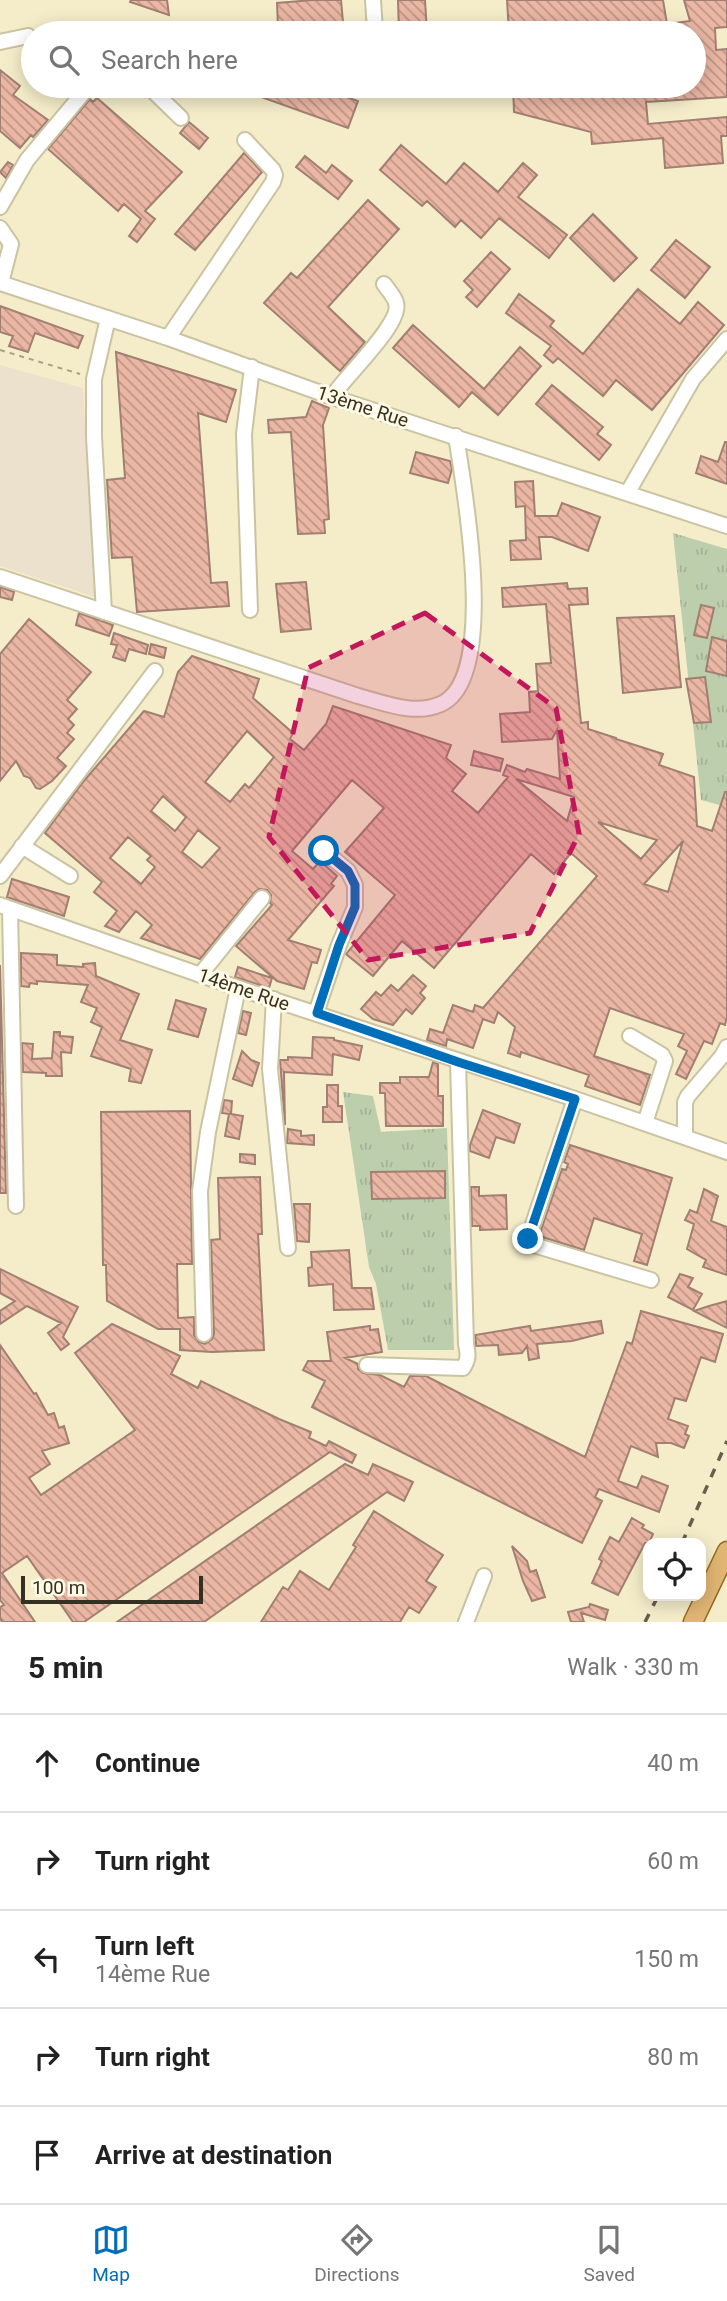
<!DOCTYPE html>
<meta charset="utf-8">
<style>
:root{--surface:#fff;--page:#f2f2f2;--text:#222;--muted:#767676;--line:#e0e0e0;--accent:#006eb9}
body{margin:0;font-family:Roboto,sans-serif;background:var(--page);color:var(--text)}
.controls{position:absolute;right:21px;bottom:21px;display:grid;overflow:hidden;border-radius:14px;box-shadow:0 4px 18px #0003}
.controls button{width:63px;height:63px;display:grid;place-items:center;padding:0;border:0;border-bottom:2px solid var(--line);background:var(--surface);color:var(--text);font:35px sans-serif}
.scale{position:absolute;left:21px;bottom:18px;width:182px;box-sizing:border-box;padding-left:7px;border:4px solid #343123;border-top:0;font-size:19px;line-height:24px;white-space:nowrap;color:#343123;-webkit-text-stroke:5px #fffae5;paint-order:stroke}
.stop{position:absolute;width:21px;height:21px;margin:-16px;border:5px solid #006eb9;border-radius:50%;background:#fff}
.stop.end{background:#006eb9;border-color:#fff;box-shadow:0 2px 7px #0008}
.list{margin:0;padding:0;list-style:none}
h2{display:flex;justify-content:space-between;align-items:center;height:91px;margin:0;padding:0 28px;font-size:30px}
h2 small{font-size:23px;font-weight:400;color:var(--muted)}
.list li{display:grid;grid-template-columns:46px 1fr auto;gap:21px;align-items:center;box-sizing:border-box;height:98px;padding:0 28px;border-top:2px solid var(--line)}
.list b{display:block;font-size:26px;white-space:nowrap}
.list p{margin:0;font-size:23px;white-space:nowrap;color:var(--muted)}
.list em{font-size:23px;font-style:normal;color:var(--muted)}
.icon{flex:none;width:38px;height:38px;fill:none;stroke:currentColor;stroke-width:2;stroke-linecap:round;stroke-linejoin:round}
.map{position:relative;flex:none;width:727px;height:1622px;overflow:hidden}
.search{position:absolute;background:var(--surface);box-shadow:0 4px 18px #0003;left:21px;right:21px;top:21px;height:77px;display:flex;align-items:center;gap:18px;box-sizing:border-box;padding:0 24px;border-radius:38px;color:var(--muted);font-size:26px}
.sheet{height:581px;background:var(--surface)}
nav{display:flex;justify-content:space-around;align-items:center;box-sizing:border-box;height:98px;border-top:2px solid var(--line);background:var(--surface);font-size:19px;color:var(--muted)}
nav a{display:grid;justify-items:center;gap:4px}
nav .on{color:var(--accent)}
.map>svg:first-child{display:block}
.commercial{fill:#ece1cd}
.park{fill:url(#park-tufts)}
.building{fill:url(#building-back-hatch);stroke:#a17f72;stroke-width:2;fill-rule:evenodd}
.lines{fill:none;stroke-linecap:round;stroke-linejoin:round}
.minor-casing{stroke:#cac3a1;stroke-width:18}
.major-casing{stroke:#97681b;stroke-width:21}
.path{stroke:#a7a187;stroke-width:2;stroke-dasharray:5 5;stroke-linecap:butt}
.minor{stroke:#fff;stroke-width:14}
.major{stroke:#e1b674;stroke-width:18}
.rail{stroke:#64604c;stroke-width:3.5;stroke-dasharray:9 9;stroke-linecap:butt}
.route{stroke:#006eb9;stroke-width:9}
.marked{fill:#c2185b;fill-opacity:0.2;stroke:#c2185b;stroke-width:5;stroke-dasharray:14 9;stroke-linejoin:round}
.labels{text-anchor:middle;stroke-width:6;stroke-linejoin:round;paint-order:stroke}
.street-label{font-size:19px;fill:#343123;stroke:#fffae5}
</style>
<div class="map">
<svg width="727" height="1622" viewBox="0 0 727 1622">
<defs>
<pattern id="park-tufts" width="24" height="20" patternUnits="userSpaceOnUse" patternTransform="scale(1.75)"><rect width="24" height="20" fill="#bdcead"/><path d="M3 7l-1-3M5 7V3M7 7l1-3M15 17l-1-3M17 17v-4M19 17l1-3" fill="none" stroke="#a3b195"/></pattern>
<pattern id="building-back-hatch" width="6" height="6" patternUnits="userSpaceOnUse" patternTransform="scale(1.75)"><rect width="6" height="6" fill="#ebb7a4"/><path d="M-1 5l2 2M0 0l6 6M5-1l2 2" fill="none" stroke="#bf9585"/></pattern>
</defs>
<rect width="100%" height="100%" fill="#f5edca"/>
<path class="commercial" d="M0,365L83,388L95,597L0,566Z"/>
<path class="park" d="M673,533L727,549V807L701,800Z
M343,1092L373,1096L381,1132L447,1128L454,1350H388L376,1284L369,1267Z"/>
<path class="building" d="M131,0H167L169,15L130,2Z
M313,0H341L344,33H316L315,23L278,26L277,3Z
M398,0H425L427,33H399Z
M507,0H663L667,24L690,21L684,0H727V27L715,28L716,50L727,49V97L646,102L648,124L727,117V136H721L723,163L665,168L663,138L592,144L591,132L514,112L513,86H694V33H509Z
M0,70L20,86L13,95L48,120L33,137L31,135L20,148L0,131Z
M265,86H315L358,101L348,128L261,97Z
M97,98L182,172L145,211L155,219L137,242L129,236L141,219L124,204L118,211L48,149L90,99L93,102Z
M189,122L208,138L199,149L180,133Z
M401,145L446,184L464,163L498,192L523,163L537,175L518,197L567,235L549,258L499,218L481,238L461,220L455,227L427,201L422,206L380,170Z
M244,153L262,172L195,250L175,234Z
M305,156L326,173L332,165L352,181L338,199L296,167Z
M8,162L13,165L6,178L0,172Z
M368,200L399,229L328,307L365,342L340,371L264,303L291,273L297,278Z
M593,214L637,258L614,281L570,238Z
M676,240L710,267L685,298L651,270Z
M491,252L510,269L477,307L466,297L473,290L464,281Z
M638,289L680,324L698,302L724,325L652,410L616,380L603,396L558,358L553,363L544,355L551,346L506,313L519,294L554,321L550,326L583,354Z
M0,306L83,336L78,348L35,333L28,352L9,346L13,336L0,332Z
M413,325L484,389L520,347L541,366L498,415L472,392L459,407L393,348Z
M116,352L236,390L226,422L198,413L211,583L227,582L229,606L137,612L132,557L112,558L107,480L125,478Z
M552,385L603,427L597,434L611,445L599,460L536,404Z
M312,401L329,408L323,425L329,519L324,520L325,533L298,534L291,432L269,433L268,420L306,417Z
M725,442H727V484L696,473L701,456L718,462Z
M416,452L450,461L452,469L448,483L410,473Z
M533,481L535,516H557L562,503L600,517L588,551L552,537H539L541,559L511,560L510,541L526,540L525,506L516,507L515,482Z
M306,582L311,629L281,632L276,584Z
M567,583L568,589L587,588L588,604L569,605L581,723L588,722V729L616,738V739L663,754L659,765L694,777L697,826L712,831L725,792H727V1017L725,1025L720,1023L712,1044L704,1041L686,1079L676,1074L687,1051L678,1046L684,1034L610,1008L594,1056L650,1075L640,1105L585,1086L589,1075L521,1052L520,1057L508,1053L515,1027L498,1012L494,1023L483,1019L473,1048L447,1039L446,1046L427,1040L430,1029L443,1033L453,1005L473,1012L475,1005L483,1008L597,876L571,853L554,874L531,854L434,968L402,941L373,976L346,954L395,895L345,852L384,808L352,780L292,851L313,869L320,861L337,876L331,884L334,886L288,940L321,950L317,963L312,962L304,989L277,981L236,946L272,905L270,903L271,895L267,890L259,889L255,892L200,959L141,938L152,925L136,911L119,932L105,926L117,911L94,892L102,882L45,833L83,782L144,711L164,717L178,672L192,656L259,679L253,698L293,733L290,739L304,750L326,724L333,706L451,745L446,758L466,774L452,791L478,813L508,777L503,775L507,765L525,772L527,769L560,779L557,730L552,739L502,742L500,714L530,712L529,692L538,691L536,664L551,663L546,604L503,607L502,588ZM247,731L274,757L249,788L245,784L230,802L205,782ZM516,779L574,797L567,821ZM163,796L186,817L175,831L151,811ZM598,822L657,840L641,859ZM198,830L220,848L202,868L182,852ZM128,837L151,856L147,860L155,867L141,884L110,858ZM683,841L668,892L644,884Z
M0,587L14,592L12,600L0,597Z
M701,605L714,608L707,638L694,635Z
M79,613L113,625L109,636L76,625Z
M674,616L681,687L623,693L617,618Z
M29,619L91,672L67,700L77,709L68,719L74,725L67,733L74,739L57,758L66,766L52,781L40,789L36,788L30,778L24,776L16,761L0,781V654Z
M114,633L148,645L146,654L129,649L125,661L113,657L117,645L111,644Z
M712,637L727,641V676L706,671Z
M151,644L166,648L164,658L149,654Z
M705,677L711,722L694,723L686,679Z
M474,751L503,759L500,771L471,765Z
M12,879L69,897L64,916L7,897Z
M21,953L57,955V965L83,967V964L95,963L96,976L139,994L120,1040L152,1050L141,1083L129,1081L131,1069L91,1056L102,1027L91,1022L97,1008L81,1002L88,985L37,981V984L30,983L29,987L21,986Z
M0,965L6,1193H0Z
M238,967L272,978L269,988L235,977Z
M413,975L426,986L420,993L425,998L412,1014L406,1009L393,1025L373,1019L361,1009L376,992L381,996L391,985L398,991Z
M176,1000L206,1009L198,1037L168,1029Z
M243,1011L251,1013L246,1035L238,1033Z
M54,1032H60V1036L73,1037L71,1053L61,1052L62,1076H46V1073L23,1072L22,1043L33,1044L32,1059L52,1058Z
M313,1037L334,1038V1040L362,1046L359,1060L333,1054L332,1075L284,1072L285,1125L280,1060H288V1057L312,1058Z
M242,1051L251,1060L259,1063L252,1086L233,1079Z
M433,1062L438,1064V1096H443V1126H386L385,1093H380V1083H400V1077H429Z
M327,1085H338V1106H342V1122H323V1107H327Z
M224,1100L232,1101L231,1114L243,1116L239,1139L225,1136L229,1114L222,1113Z
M483,1110L520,1124L514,1143L496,1137L489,1158L470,1151V1145Z
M190,1111L192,1264H177L178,1318L194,1317V1335L199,1342L205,1344L212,1339L214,1334L211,1240L220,1239L218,1178L260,1177L262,1234H258L264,1350L212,1352L180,1350V1329H158L107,1301L106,1265H103L101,1112Z
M288,1129L301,1131V1136L314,1135V1145L287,1143Z
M570,1145L672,1178L647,1265L634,1261L642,1234L594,1218L584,1250L539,1236L562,1169L566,1170L568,1164L564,1162Z
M240,1154L255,1155V1164L240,1162Z
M445,1171V1198L372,1199L371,1172Z
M471,1187H479V1196L506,1195L507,1229L480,1230V1226H472Z
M704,1189L718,1196L711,1221L727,1227V1275L703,1267L706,1260L687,1249L694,1224L685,1220L690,1210L697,1213Z
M294,1204H310L309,1242L297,1241Z
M349,1250L352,1288H371L374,1309L334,1310L333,1284L309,1286L308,1268L312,1267L311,1252Z
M0,1269L78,1307L63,1337L69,1344L61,1350L48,1333L61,1323L27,1306L0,1324V1311L15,1301L0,1293Z
M680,1274L693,1278L688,1287L702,1294L693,1310L668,1297Z
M727,1301V1328L694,1311L709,1306Z
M641,1311L723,1334L715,1362L701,1357L686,1401L675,1398L668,1419L688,1426L685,1434L689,1436L684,1448L671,1443H656L658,1457L631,1446L618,1481L637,1488L642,1476L668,1486L659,1512L599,1489L595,1497L602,1501L582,1543L312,1407L325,1381L303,1370L308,1361H331L327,1332L370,1326V1330L378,1329L382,1352L345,1358L358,1364V1369L363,1373L380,1375L404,1387L410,1376H426L585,1457L627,1342L632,1344Z
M601,1321L603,1333L572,1341L537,1344L539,1358L529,1360L527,1346L522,1353L499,1355L498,1345L476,1346V1343L475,1335L530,1326L531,1331Z
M112,1324L180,1356L171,1374L198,1388L201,1381L279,1419L311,1432L309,1438L326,1446L329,1441L356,1455L352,1463L330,1452L84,1622H73L27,1556L2,1573L35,1622H2L0,1618V1607L4,1605L0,1600V1345L34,1394L36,1393L48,1415L54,1413L59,1428L64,1426L69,1443L42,1451L50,1464L29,1478L41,1495L135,1430L75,1353Z
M345,1464L368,1475L373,1464L413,1482L404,1501L387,1492L204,1622H117Z
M374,1511L443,1555L426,1581L436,1587L419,1613L409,1607L400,1622H261L283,1587L288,1590L300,1571L329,1590L356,1547L353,1545Z
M632,1518L644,1525L642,1528L653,1534L649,1543H645L618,1595L592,1583L602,1561L599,1559L610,1537L619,1542Z
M512,1546L527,1561L530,1572L536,1570L545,1597L532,1601L523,1581Z
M590,1604L608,1610L605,1620L581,1613L584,1622H571L568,1612L589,1607Z"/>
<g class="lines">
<g class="minor-casing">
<path id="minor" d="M373,0L375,31
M0,42L28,36
M148,86L181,118
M0,207L27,160L89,86
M0,228L11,244L1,283
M0,283L168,338L332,397L727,526
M168,338L273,182L275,175L273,170L245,140
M332,397C344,377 403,323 396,303C395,297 388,290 384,284
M628,492L693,379L727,339
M0,577L358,696C385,703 414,716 441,704C499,678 464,488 456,436
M250,610L244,434L252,367
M104,612L94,437V379L108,318
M22,846L70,876
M0,876L155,671
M0,905L238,988L575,1099L727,1152
M10,909L16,1206
M200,975L262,898
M274,999L270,1069L288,1248
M316,1013L339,945L355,907V885L348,871L324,851
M630,1036L662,1055L665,1061L645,1123
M575,1099L528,1239L537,1246L651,1280
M685,1137V1102L688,1096L722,1056L727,1047
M204,1334L200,1191L208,1132L238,988
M367,1365L463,1368C469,1359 468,1354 466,1344L458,1062
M466,1622L484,1576"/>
</g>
<g class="major-casing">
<path id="major" d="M693,1622L727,1551"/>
</g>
<path class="path" d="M0,350L80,374"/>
<use href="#minor" class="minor"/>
<use href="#major" class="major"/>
<path class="rail" d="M682,1543L727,1441
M645,1622L658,1596"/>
</g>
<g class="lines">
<path class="route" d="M324,851L348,871L355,885V907L339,945L317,1013L458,1062L575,1099L528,1239"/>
</g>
<path class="marked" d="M425,613L556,708L579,834L530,933L368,960L269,837L308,668Z"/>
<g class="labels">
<g class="street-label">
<text transform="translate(363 406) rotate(18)" y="7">13ème Rue</text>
<text transform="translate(244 989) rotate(19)" y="7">14ème Rue</text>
</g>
</g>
</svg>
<div class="controls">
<button><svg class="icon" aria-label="locate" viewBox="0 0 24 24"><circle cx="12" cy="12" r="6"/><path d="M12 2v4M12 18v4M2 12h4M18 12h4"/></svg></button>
</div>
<div class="scale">100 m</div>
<div class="stop" style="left:324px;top:851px"></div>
<div class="stop end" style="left:528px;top:1239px"></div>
<div class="search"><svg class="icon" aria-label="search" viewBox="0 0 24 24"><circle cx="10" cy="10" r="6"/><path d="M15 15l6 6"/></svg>Search here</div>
</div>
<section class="sheet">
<h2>5 min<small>Walk · 330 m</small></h2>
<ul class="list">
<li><svg class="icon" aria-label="ahead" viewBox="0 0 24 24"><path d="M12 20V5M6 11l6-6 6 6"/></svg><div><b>Continue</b></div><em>40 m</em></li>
<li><svg class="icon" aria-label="right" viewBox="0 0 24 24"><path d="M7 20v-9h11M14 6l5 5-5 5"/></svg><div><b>Turn right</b></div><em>60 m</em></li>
<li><svg class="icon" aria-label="left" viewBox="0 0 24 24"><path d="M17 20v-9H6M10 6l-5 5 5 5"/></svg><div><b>Turn left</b><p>14ème Rue</p></div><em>150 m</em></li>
<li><svg class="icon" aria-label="right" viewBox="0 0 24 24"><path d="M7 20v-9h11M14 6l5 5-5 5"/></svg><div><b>Turn right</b></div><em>80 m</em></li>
<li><svg class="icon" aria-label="arrive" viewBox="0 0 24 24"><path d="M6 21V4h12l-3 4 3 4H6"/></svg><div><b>Arrive at destination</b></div></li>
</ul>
</section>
<nav>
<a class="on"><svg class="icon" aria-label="map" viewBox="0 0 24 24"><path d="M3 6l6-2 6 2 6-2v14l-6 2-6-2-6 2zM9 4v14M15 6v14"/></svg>Map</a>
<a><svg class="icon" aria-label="directions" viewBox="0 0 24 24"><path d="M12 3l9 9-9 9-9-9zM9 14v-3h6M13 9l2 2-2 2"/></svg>Directions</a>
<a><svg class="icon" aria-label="saved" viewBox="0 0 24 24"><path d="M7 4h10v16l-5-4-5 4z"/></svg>Saved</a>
</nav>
